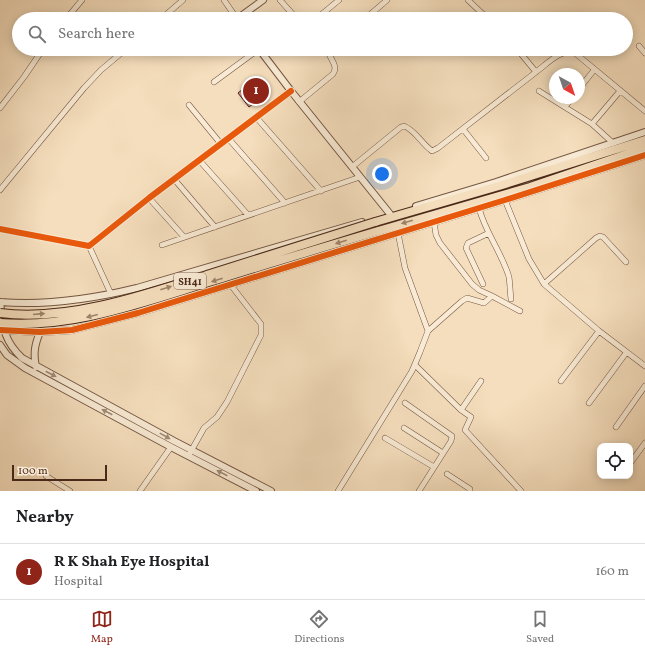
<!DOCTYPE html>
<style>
:root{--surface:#fff;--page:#f6f6f6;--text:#202124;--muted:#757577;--line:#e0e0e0;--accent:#8f2418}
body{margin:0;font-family:Vollkorn,serif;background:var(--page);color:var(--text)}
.controls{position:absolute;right:12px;bottom:12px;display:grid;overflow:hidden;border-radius:8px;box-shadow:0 2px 10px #0003}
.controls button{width:36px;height:36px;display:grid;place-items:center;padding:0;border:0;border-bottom:1px solid var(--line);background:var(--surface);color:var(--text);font:20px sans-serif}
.compass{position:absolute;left:549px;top:68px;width:36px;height:36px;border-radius:50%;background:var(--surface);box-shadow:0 2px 10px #0003;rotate:140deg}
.scale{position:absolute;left:12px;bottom:10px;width:95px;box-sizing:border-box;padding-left:4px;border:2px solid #4a2919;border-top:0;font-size:11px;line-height:14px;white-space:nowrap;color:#4a2919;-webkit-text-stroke:3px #f8ead4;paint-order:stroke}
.you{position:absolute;left:382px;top:174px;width:14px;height:14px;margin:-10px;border:3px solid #fff;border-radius:50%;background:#1a73e8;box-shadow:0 0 0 6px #1a73e833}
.badge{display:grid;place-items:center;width:26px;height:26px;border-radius:50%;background:var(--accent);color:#fff;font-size:13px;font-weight:700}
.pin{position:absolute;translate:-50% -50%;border:2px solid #fff;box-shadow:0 1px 4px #0006}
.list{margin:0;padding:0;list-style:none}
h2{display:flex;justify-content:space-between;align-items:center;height:52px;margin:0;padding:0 16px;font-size:17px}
h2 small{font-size:13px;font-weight:400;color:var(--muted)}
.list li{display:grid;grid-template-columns:26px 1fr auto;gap:12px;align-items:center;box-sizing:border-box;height:56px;padding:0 16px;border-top:1px solid var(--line)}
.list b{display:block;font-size:15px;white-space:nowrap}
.list p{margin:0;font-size:13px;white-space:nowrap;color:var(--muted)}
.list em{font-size:13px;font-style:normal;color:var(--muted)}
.icon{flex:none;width:22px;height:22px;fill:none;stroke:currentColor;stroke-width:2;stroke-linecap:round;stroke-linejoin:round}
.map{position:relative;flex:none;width:645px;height:491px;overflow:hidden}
.search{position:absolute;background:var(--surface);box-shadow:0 2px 10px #0003;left:12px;right:12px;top:12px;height:44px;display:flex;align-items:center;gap:10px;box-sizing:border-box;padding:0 14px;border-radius:22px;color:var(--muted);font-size:15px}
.sheet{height:108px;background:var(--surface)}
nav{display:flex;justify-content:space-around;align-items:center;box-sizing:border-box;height:56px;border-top:1px solid var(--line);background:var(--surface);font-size:11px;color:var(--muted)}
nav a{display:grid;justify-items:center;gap:2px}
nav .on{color:var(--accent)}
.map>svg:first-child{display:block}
.building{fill:#e49f90;stroke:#4a2919}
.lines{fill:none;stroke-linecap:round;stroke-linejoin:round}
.minor-casing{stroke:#755642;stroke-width:6}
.tertiary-casing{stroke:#755642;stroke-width:8}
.primary-casing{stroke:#4a2919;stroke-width:10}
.minor{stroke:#f8ead4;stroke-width:5}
.tertiary{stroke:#f8ead4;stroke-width:6}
.primary{stroke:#f5debd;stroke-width:8}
.primary-bridge-casing{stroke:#4a2919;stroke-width:10;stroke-linecap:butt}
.primary-bridge{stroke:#f5debd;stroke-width:8}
.cycleway-casing{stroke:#f8ead4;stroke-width:8}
.cycleway{stroke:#e8590c;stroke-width:6}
.oneway{fill:#a0846b}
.oneway2{fill:#a18a76}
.labels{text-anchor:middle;stroke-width:3;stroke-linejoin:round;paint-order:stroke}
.shield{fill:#f8ead4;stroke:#7e6351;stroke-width:1}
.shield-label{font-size:10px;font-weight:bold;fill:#4a2919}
</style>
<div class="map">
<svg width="645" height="491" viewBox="0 0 645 491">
<rect width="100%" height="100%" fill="#f5debd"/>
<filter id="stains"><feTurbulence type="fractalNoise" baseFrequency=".005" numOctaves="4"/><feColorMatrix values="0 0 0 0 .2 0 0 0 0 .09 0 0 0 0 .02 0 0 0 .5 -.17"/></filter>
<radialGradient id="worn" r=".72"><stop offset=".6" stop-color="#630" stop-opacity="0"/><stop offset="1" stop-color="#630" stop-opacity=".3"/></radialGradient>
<path class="building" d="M258,77L269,92L249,107L238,93Z"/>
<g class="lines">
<g class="minor-casing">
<path id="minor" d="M224,0L237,19
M280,0L297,19
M468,0L488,19
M66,19L82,0
M161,19L183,0
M316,19L339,0
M365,19L387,0
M639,46L645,53
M517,49L536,72C547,64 561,48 575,53L645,111
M214,82L259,49
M579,89L594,70
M539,91L592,124L613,143
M299,102L333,74C338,67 332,61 329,54L330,49
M189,105L221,144
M565,107L572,98
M0,108L24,77L43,49
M256,117L321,191
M592,124L620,91
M463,129L486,158
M228,138L285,203
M199,160L248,215
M352,167L401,127L404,126C415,130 422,144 432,151L438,148L536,72
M174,179L215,227
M0,190L84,88L101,70L126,49
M149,198L184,237
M505,200L529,259L544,284L599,331L645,366
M479,208C485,232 502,253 509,277C510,284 510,291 511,299
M434,222L436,235L440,243L472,284L479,290L492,296
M0,229L89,246L149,198L291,91
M162,245L360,177
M89,246L111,294
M483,284L466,248L468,243L489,233
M544,284L596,238L600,236L603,237L626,262
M428,331L462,301L467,298L484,303L492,296L520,311
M415,365L461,410
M481,381L461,410L471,417L465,430L521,491
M561,381L599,331
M405,403L452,436L451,441L419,491
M589,403L626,353
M616,427L645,386
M404,428L443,453
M385,438L434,467
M190,453L204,428L217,417L227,402L261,335V324L230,284
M631,462L645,443
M447,474L470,489V491
M46,476L70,491
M140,491L171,447
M338,491L412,371L420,352L428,331L405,268L398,233"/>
</g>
<g class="tertiary-casing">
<path id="tertiary" d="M237,19L263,0
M259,49L291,91L390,214
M416,206L496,182L645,132
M0,302C47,306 92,299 137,288L362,222
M0,302C3,326 3,340 22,358L174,441L271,491
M0,330L40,332L72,330L138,313L505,200L645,155
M0,345L7,355L25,368L171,447L256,491
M36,367C33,353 35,344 40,332"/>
</g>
<g class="primary-casing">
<path id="primary" d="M375,222L499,186L645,140
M378,231L530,187L645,148"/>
</g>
<use href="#minor" class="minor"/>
<use href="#tertiary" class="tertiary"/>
<use href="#primary" class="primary"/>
<g class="primary-bridge-casing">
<path id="primary-bridge" d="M0,313C68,322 148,294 213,273C267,256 321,239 375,222
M0,323C74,329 146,301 216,280C270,263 324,247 378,231"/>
</g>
<use href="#primary-bridge" class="primary-bridge"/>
<g class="cycleway-casing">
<path id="cycleway" d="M0,229L89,246L149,198L291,91
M0,330L40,332L72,330L138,313L505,200L645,155"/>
</g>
<use href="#cycleway" class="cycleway"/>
</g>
<defs><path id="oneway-solid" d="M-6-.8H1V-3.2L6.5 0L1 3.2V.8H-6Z"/></defs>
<g class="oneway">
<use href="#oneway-solid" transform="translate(407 222) rotate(164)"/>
<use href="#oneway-solid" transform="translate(341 242) rotate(163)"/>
<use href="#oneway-solid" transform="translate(217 280) rotate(163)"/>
<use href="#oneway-solid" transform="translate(166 288) rotate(-18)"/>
<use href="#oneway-solid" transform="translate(39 314) rotate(-5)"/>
<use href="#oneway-solid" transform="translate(92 316) rotate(166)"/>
</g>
<g class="oneway2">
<use href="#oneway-solid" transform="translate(51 374) rotate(28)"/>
<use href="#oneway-solid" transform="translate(107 412) rotate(-152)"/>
<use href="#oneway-solid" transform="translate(165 436) rotate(29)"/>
<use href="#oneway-solid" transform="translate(222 473) rotate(-153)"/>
</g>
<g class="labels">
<rect class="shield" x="174" y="273" width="32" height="16" rx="3"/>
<g class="shield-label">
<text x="190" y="285">SH41</text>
</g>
</g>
<rect width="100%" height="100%" filter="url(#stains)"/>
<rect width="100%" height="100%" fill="url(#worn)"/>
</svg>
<div class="controls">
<button><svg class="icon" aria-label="locate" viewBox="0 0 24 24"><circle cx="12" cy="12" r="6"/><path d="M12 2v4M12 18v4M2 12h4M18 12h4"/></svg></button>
</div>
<svg class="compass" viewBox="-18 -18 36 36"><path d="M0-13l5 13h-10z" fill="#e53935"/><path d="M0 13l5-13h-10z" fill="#757577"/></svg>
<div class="scale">100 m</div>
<div class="you"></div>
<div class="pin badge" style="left:256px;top:91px">1</div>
<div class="search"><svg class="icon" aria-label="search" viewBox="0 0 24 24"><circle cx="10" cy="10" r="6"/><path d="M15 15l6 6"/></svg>Search here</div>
</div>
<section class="sheet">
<h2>Nearby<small></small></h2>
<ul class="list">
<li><span class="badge">1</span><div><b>R K Shah Eye Hospital</b><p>Hospital</p></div><em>160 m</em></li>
</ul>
</section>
<nav>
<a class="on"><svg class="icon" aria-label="map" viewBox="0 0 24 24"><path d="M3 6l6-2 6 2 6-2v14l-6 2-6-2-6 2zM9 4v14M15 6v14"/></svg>Map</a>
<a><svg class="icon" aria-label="directions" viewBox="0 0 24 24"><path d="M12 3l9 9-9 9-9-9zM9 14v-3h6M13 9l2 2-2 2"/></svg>Directions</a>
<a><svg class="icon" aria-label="saved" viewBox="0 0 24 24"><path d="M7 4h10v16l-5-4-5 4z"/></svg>Saved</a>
</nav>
